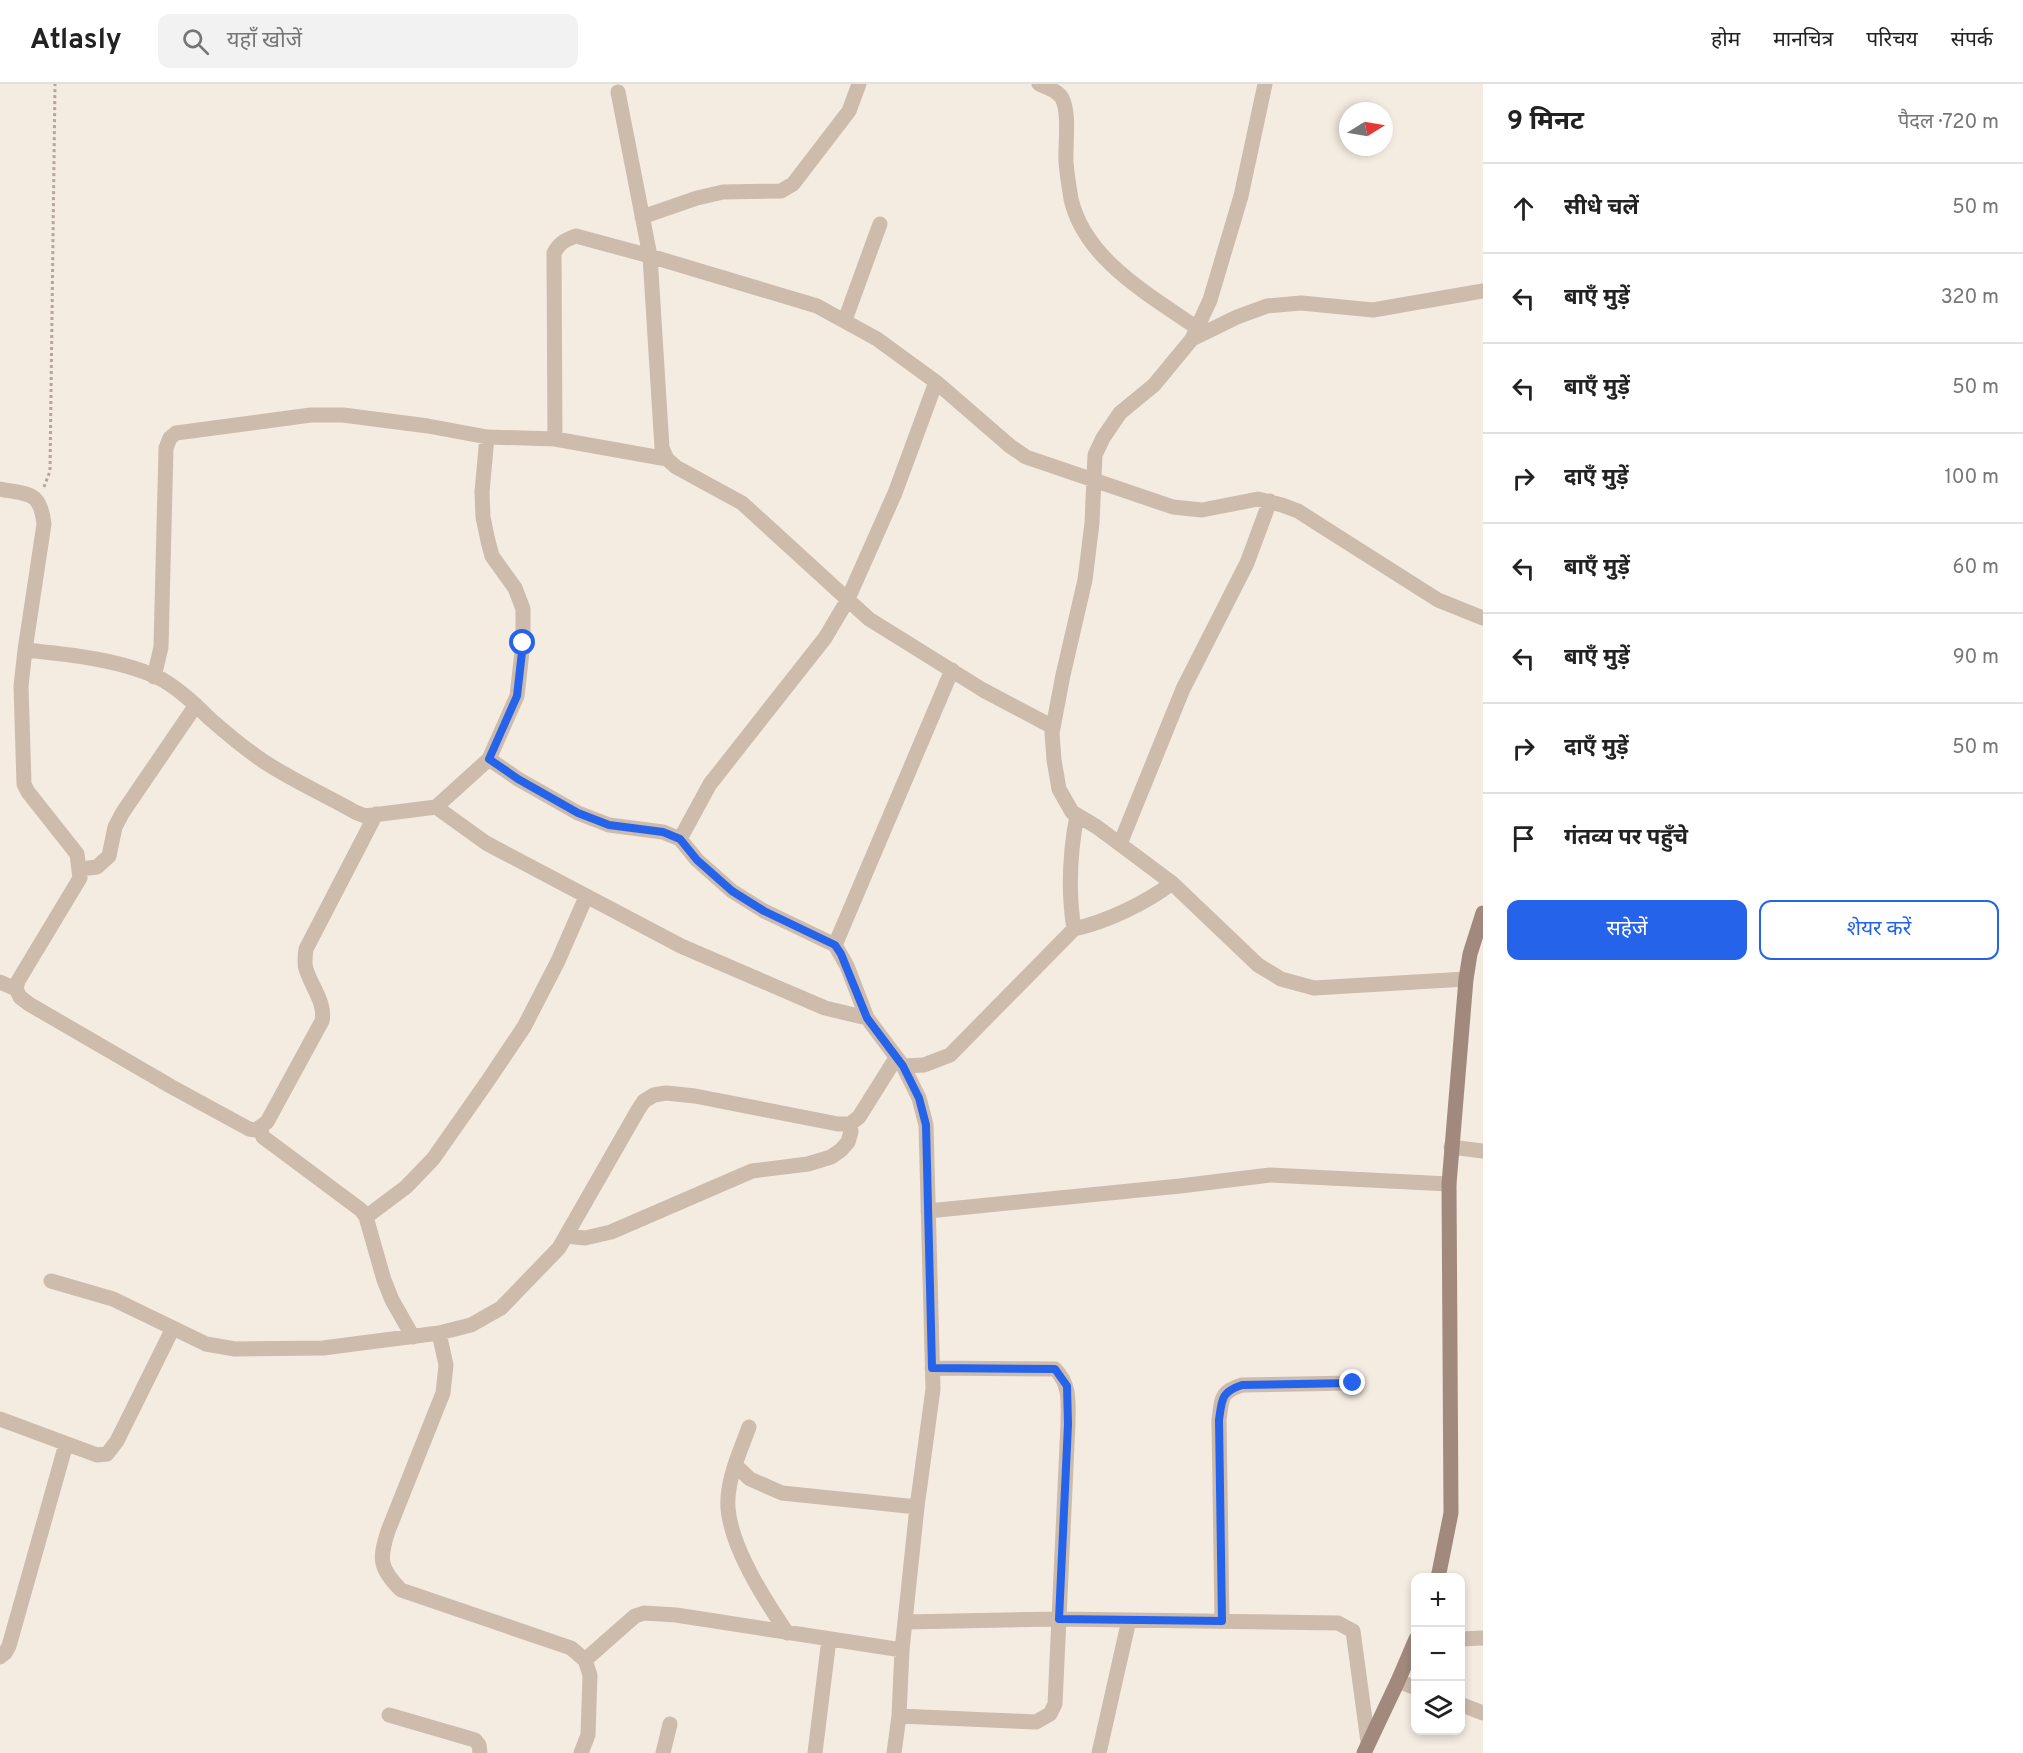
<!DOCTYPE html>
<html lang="hi">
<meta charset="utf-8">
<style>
:root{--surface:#fff;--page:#f2f2f2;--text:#222;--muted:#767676;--line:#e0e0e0;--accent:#2563eb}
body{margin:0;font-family:Overpass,"Noto Sans Devanagari",sans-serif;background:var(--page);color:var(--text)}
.controls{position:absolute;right:18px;bottom:18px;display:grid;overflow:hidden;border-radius:12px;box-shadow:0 3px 9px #0003}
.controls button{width:54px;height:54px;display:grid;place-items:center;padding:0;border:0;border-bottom:2px solid var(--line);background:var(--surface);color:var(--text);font:30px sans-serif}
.compass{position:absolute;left:1339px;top:18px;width:54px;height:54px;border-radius:50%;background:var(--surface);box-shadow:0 3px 9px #0003;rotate:79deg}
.stop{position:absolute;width:18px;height:18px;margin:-14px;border:4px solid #2563eb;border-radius:50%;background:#fff}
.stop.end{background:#2563eb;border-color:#fff;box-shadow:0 2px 6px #0008}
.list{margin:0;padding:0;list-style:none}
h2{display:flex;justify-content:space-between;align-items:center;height:78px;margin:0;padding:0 24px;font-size:26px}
h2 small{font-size:20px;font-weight:400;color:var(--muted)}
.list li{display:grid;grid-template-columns:39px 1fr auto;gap:18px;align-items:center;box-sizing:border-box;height:90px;padding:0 24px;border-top:2px solid var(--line)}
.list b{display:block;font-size:22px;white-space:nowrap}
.list em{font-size:20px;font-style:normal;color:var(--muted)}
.actions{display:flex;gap:12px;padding:18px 24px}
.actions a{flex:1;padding:14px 0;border:2px solid var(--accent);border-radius:12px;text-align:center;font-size:21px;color:var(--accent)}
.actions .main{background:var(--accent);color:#fff}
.icon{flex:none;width:33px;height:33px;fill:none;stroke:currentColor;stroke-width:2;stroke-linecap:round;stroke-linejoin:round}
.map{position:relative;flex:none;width:1483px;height:1669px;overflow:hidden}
header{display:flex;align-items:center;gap:36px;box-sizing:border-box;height:84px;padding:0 30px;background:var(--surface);border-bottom:2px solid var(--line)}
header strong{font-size:28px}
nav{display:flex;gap:33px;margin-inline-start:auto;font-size:21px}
.search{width:420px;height:54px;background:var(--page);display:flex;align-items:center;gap:15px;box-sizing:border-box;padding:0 21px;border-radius:12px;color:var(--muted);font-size:22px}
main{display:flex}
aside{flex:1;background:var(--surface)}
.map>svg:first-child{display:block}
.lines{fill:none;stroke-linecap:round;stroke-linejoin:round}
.path{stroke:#b9a596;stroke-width:3;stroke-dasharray:3 3;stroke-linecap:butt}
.minor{stroke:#cdbbac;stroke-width:15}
.secondary{stroke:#a18a7d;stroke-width:15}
.route{stroke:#2563eb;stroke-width:8}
</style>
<header>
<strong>Atlasly</strong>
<div class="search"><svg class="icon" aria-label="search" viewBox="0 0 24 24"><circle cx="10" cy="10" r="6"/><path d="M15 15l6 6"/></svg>यहाँ खोजें</div>
<nav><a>होम</a><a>मानचित्र</a><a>परिचय</a><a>संपर्क</a></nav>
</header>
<main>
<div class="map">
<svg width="1483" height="1669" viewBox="0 0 1483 1669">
<rect width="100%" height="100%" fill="#f4ebe1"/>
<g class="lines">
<path class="path" d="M44,403L50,387L55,0"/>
<path class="minor" d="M1039,0C1047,3 1058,7 1062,14C1070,30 1065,61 1066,78C1067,90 1069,103 1071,115C1085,176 1150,211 1197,244
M1265,0L1241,112L1210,216L1192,255L1154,301L1120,329L1103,354L1095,371L1092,439L1085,496L1063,591L1052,649L1054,676L1059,705L1072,728L1097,743L1172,799L1258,881L1281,895L1314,904L1466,895
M618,8L650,172L662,364L667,375L676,383L742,419L869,535L983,606L1053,643
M642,133L697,114L723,108L781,107L793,100L849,27L859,0
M845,236L880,140
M1192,255L1237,233L1267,222L1301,219L1373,226L1483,207
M487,353L555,355L667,375
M555,355L554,169C559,159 565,156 576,152L650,172L817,222L877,255L936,298L1010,362L1026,373L1173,423L1202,426L1258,415L1282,421L1298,427L1323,443L1438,516L1483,534
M0,405C30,411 40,407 44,440L25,566C67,570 125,576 163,596C180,606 195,620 209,634C226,649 244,664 263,677C292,696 325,711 355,728L365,732L436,723L489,675L517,612L523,559V525L515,504L492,472L488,457L483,433L482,408L487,353L428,342L343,331H311L176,349L170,354L166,364L161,563L154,593
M25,566L21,602L24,700L28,708L77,770L80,794L18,897L16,905L20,913L29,920L172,1003L249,1045L256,1046L267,1038L322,937C326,919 311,902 306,885C304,879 305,872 306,865L376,730
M489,675L518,695L578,729L609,741L663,748L680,755L697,776L732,807L764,827L835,861L847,882L867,934L903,982L919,1014L926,1041L933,1305L917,1423L902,1566L899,1632L894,1669
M436,723L486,759L681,862L825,924L867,934
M680,755L710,700L825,554L847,517L895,409L936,298
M1120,760L1183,605L1247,479L1270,417
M80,785L97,783L109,772L115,743L123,728L196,621
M1074,845C1106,838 1146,819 1172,799
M835,861L952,586
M0,898L16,905
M903,982L924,981L950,971L1074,845C1068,808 1070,768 1077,731
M260,1043L263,1053L361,1126L366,1133L384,1196L392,1216L413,1253
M1451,1063L1483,1067
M928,1127L1180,1102L1270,1091L1449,1100
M366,1133L406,1103L433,1075L487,998L524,943L558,877L586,813
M566,1152L585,1154L611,1148L752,1087L808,1080L831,1073L841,1066L848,1058L851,1048L850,1040
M51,1197L113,1215L206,1260L235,1265L323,1264L439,1249
M0,1335L97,1371L107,1370L117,1357L173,1244
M749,1343C740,1368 726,1397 728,1424C731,1464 765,1516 787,1549
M735,1381L750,1395L782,1409L917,1423
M1222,1537L1219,1336C1222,1314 1220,1308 1242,1301L1353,1299
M905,1538L1059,1535L1338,1539L1353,1547L1368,1658
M1460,1555L1483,1554
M0,1573L5,1569L9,1562L66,1360
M585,1576L635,1532L644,1529L676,1531L902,1566
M1398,1597L1416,1604
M1460,1620L1483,1629
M389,1631L475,1656L479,1661L480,1669
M899,1632L1036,1638L1050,1630L1055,1620L1068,1340C1068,1319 1071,1301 1055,1285L932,1284
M581,1669L588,1651L590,1591L585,1576L571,1564L401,1506C379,1484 379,1475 388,1447L443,1309L446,1281L439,1249L471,1241L501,1224L559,1164L638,1026L644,1017L654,1011L666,1009L695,1012L838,1040H850L859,1033L896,974
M663,1669L670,1640
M815,1669L829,1555
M1099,1669L1129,1536"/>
<path class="secondary" d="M1438,1494L1451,1429L1449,1100L1466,895L1470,870L1483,829
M1364,1669L1398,1597L1416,1555"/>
</g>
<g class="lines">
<path class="route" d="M523,559L517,612L489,675L518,695L578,729L609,741L663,748L680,755L697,776L732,807L764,827L835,861L841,870L867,934L903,982L919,1014L926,1041L932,1284L1055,1285L1067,1302L1068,1340L1059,1535L1222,1537L1219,1336C1222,1315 1221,1308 1242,1301L1353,1299"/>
</g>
</svg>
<div class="controls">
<button>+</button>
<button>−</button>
<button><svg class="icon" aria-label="layers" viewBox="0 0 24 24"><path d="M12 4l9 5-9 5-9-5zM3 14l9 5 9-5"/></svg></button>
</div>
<svg class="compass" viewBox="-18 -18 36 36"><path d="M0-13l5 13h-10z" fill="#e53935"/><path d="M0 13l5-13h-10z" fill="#767676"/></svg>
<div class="stop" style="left:523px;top:559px"></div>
<div class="stop end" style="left:1353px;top:1299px"></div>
</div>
<aside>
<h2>9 मिनट<small>पैदल · 720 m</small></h2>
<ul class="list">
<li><svg class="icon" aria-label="ahead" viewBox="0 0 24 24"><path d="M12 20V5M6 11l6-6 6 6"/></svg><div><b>सीधे चलें</b></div><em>50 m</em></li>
<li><svg class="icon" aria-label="left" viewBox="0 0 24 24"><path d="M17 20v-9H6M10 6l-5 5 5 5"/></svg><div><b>बाएँ मुड़ें</b></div><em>320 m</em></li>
<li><svg class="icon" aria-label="left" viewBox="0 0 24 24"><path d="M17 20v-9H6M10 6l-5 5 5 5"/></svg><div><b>बाएँ मुड़ें</b></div><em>50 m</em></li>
<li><svg class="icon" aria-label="right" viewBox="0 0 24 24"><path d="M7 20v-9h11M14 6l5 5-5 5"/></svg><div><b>दाएँ मुड़ें</b></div><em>100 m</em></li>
<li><svg class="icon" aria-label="left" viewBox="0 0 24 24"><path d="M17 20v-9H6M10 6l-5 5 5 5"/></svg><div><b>बाएँ मुड़ें</b></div><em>60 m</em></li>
<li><svg class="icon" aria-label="left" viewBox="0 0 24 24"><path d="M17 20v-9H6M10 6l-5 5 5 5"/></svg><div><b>बाएँ मुड़ें</b></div><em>90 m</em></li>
<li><svg class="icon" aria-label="right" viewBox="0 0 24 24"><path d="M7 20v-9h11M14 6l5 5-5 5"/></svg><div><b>दाएँ मुड़ें</b></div><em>50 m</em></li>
<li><svg class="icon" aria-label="arrive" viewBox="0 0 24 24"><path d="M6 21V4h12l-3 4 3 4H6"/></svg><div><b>गंतव्य पर पहुँचे</b></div></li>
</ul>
<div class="actions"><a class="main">सहेजें</a><a>शेयर करें</a></div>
</aside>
</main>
